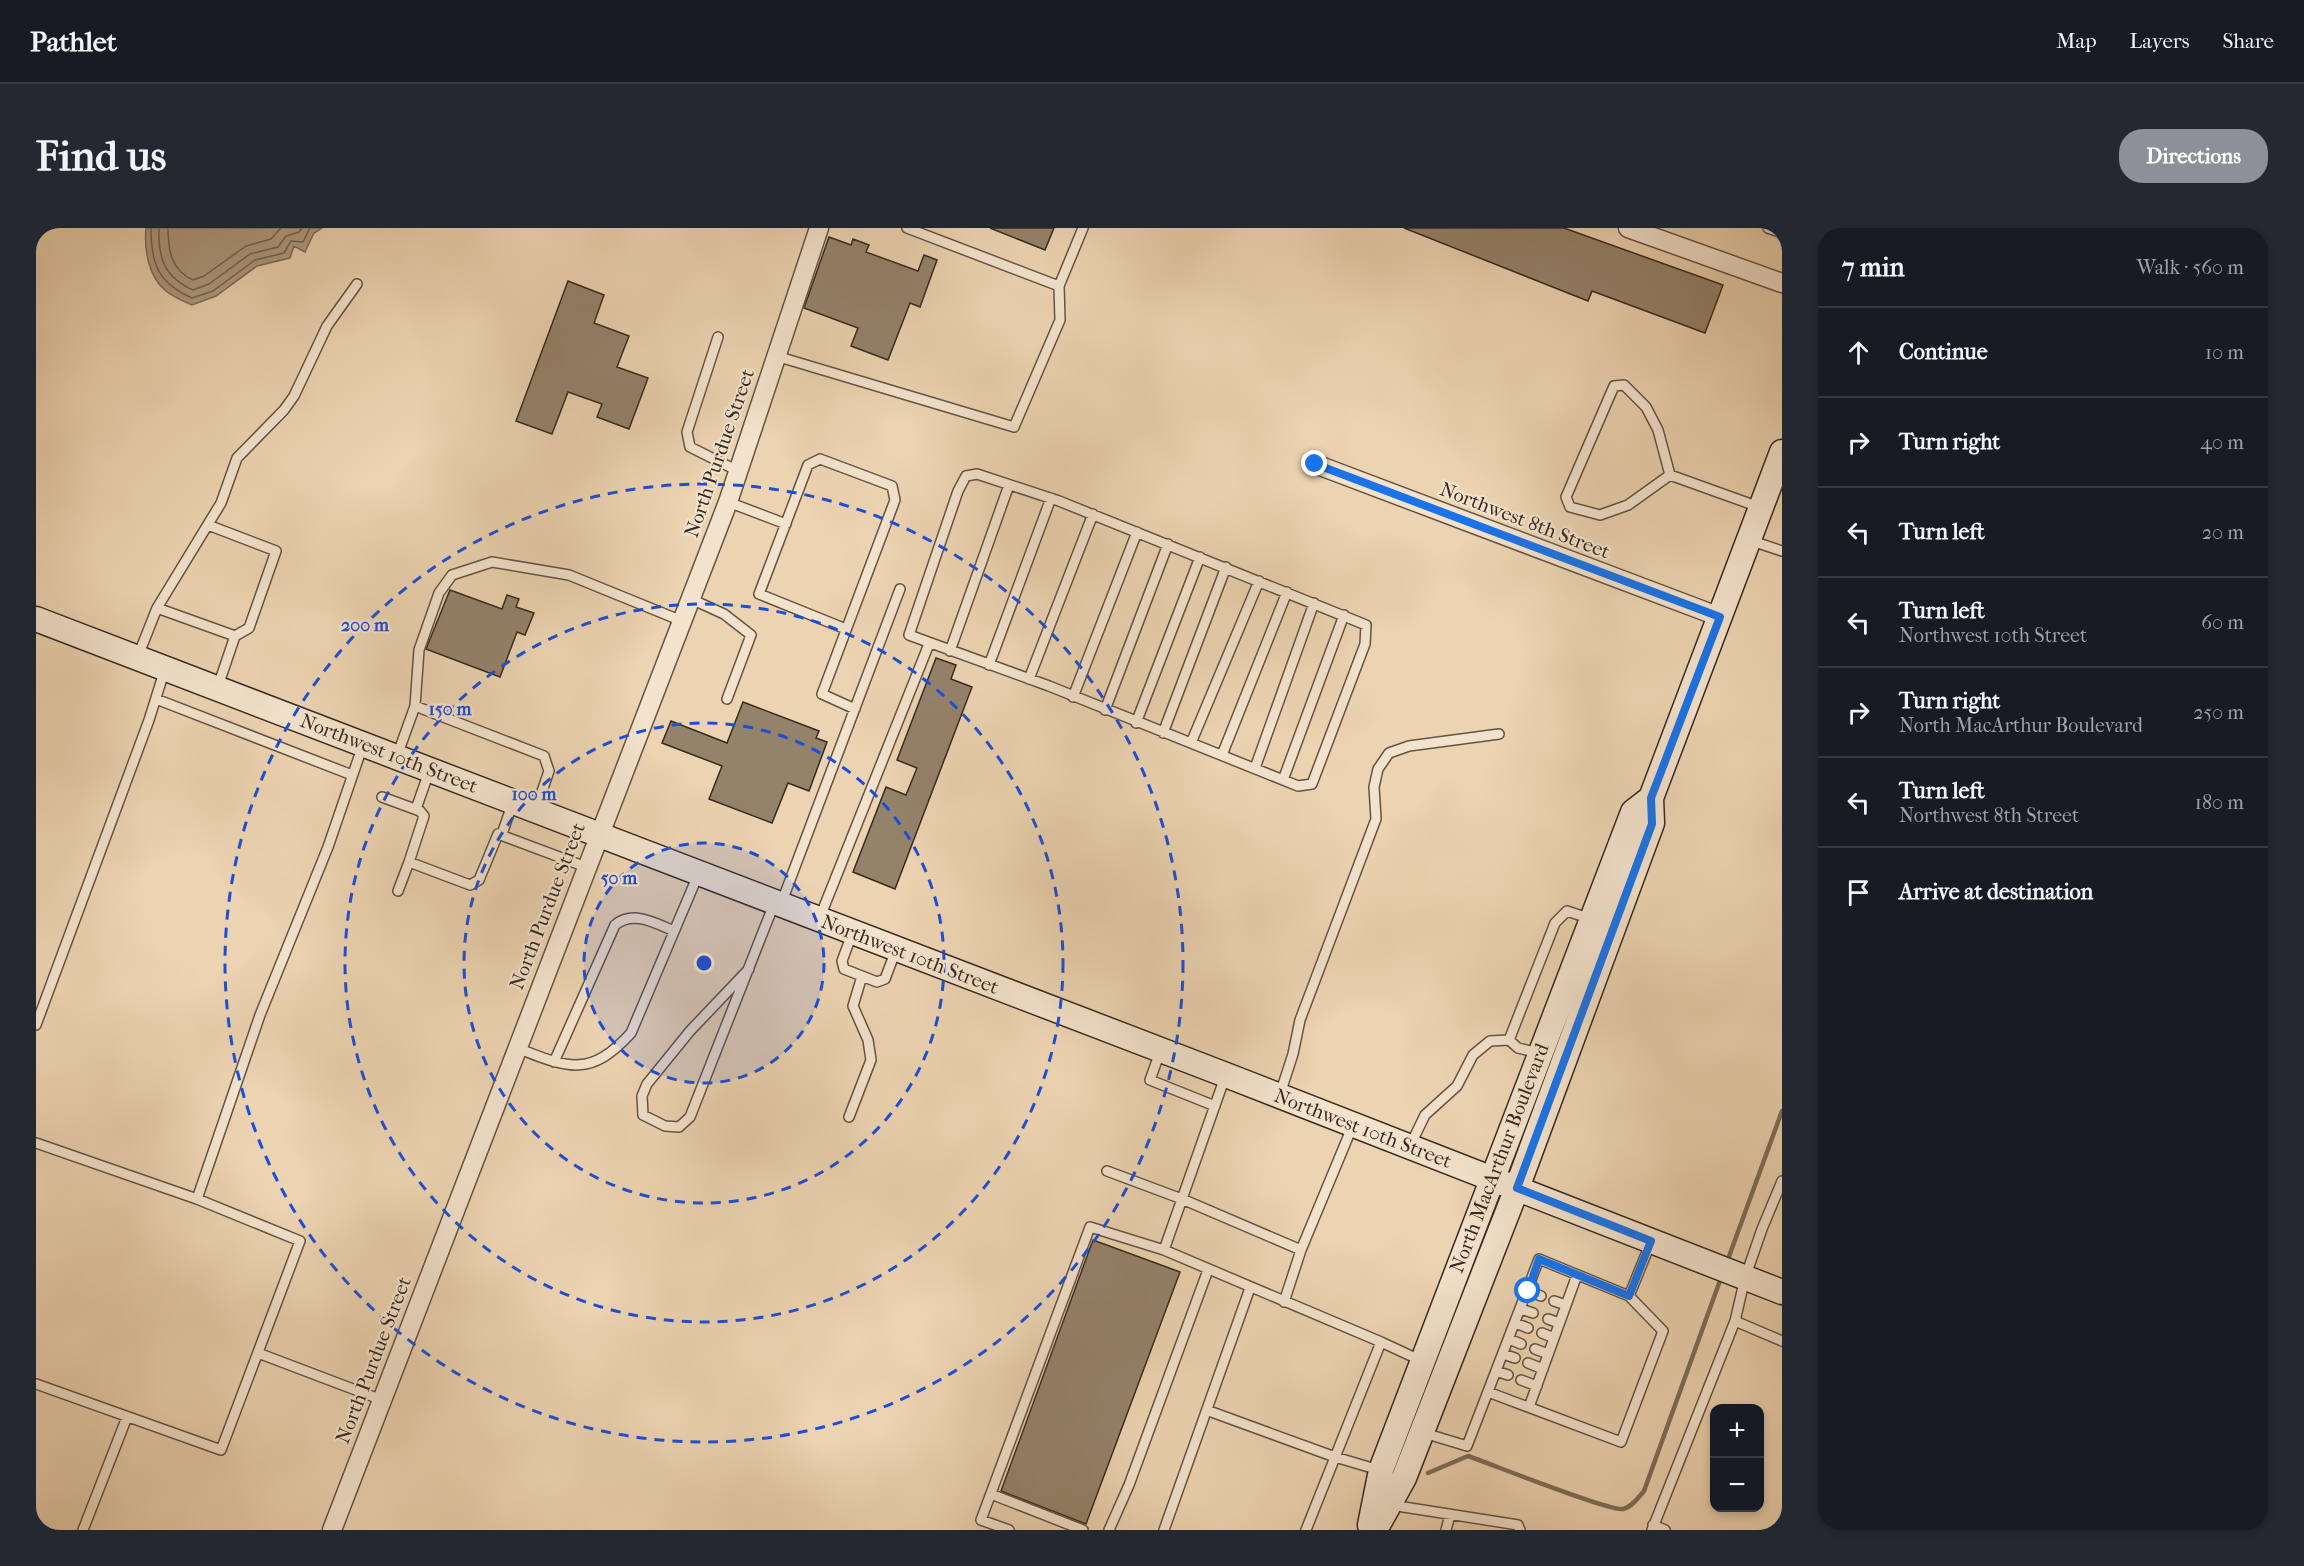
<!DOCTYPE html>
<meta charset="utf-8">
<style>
:root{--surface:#171b24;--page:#242831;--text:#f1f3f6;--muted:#9ea1a6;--line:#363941;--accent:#8c9099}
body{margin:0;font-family:"IM FELL French Canon",serif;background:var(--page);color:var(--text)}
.controls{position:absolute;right:18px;bottom:18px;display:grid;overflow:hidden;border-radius:12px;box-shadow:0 3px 9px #0003}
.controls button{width:54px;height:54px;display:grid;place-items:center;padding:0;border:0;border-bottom:2px solid var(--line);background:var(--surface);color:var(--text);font:30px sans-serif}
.stop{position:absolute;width:18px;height:18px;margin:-14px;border:4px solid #1a73e8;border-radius:50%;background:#fff}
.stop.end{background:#1a73e8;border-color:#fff;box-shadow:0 2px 6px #0008}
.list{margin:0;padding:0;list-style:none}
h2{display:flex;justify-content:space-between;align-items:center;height:78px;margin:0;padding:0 24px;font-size:26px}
h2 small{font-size:20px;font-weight:400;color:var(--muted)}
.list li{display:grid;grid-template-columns:39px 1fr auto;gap:18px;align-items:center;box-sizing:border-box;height:90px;padding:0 24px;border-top:2px solid var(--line)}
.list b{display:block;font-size:22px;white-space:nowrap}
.list p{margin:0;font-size:20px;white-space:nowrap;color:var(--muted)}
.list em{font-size:20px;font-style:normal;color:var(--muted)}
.icon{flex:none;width:33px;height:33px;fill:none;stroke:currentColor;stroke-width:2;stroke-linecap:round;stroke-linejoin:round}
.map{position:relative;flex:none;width:1746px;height:1302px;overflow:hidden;border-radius:24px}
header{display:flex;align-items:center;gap:36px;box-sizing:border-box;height:84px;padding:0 30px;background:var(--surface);border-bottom:2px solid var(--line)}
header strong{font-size:28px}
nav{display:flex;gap:33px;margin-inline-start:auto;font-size:21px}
.intro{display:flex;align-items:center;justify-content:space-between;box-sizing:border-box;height:144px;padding:0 36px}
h1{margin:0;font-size:42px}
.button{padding:15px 27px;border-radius:24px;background:var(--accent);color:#fff;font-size:21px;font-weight:700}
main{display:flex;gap:36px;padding:0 36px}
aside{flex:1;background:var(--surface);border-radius:24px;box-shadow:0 3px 9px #0003}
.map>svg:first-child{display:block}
.water{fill:#ae9a80;stroke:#7e6d5a;stroke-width:1.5}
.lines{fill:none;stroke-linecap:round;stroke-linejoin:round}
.shore{stroke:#726250;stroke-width:1.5}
.stream{stroke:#7e6d5a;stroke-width:4.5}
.building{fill:#95826b;stroke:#362a20;stroke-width:1.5}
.lane-casing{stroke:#645444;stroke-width:12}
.street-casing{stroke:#645444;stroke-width:21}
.secondary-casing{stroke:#362a20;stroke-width:27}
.lane{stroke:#f3e2cc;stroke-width:9}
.street{stroke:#f3e2cc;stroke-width:18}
.secondary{stroke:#f3e2cc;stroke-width:24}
.route{stroke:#1a73e8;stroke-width:8}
.ring{fill:none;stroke:#1d4ed8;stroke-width:3;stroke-dasharray:10 8}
.labels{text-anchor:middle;stroke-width:4.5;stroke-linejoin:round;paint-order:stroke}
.street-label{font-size:20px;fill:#362a20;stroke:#f3e2cc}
.centre{fill:#1d4ed8;stroke:#f3e2cc;stroke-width:3}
.ring-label{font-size:18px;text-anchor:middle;font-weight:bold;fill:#1d4ed8;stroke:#f3e2cc;stroke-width:4.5;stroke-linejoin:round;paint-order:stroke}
</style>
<header>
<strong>Pathlet</strong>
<nav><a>Map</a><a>Layers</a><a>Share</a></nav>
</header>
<div class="intro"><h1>Find us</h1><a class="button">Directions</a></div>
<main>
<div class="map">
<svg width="1746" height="1302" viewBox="0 0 1746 1302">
<rect width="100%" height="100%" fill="#ecd3b1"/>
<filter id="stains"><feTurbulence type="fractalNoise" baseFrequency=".00333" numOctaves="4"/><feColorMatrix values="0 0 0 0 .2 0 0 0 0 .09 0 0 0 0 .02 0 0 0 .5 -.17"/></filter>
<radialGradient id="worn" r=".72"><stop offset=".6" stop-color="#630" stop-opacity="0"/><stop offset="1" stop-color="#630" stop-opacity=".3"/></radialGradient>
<path class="water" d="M110,0H286L278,5L269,24L258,18L254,30L221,38L180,68L156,77C147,73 137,69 130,63C112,49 108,20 110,0Z"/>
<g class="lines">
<path class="shore" d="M115,0C115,36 122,55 156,70L177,63L219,32L248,25L255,13L267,14L274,0
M123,0C122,30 128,49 157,62L173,56L214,26L242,19L250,8L263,4L266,0
M132,0C132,22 135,42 157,52L168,48L210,18L235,11L245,0"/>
<path class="stream" d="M1691,1034L1746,883
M1392,1245L1432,1228C1455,1236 1572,1283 1587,1281C1596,1279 1603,1269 1608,1263L1686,1047"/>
</g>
<path class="building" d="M954,0H1018L1009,22Z
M1368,0H1528L1687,57L1669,105L1556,63L1552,73Z
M793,9L815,17L817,11L833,17L830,24L882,43L888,27L901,32L884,79L874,75L852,132L815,118L822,100L768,80Z
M532,53L568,67L558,95L593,108L581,139L612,150L593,201L561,189L566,176L532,164L516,206L480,193Z
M414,362L466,381L471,367L483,371L480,379L498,385L489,407L481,404L464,449L390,421Z
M900,430L920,437L915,451L936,459L859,661L817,644L850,559L870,567L881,540L861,532Z
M707,474L783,503L780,510L791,514L773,563L752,555L736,595L673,571L686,538L626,515L635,493L691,515Z
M1057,1012L1144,1044L1050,1296L965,1263Z"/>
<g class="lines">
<g class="lane-casing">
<path id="lane" d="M1732,0L1746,5
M1023,58L1047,0
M682,109L651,204L654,219L702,243
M740,128L978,199L1024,92L1023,58L871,0
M941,246L1023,273L1330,397L1329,416L1276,556L1262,558L1013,458L873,407L922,263L930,248Z
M1634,247L1592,277L1564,287L1534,279L1530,269L1578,158L1588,157L1610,179L1622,202L1634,247L1723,279
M692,274L750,296
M172,297L240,323L213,400L199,408
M1713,312L1746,323
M655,371L688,386L715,407L691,471
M121,380L185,275L201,230L248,182L258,168L291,98L321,56
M810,401L723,366L772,237L784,231L856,258L859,272L786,466L819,481
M914,423L973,257
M102,428L121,380L199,408L182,458
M953,437L1015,270
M993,451L1057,286
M1037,469L1101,304
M120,471L316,547
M379,478L508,528L513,543L500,581
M1069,482L1132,316
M1100,495L1164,329
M1127,505L1190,339
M1155,515L1223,353
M1186,527L1251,364
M361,528L379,478L383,422L403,365L416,347L456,334L533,347L646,393
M1219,540L1278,375
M1247,552L1308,387
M346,569L384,583L388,588L373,634L434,657L443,652L462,606L550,639
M380,581L394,541
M466,606L477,574
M362,663L373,634
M745,676L864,361
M784,689L893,416
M816,706L806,733L808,741L841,754L849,751L860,722
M713,741L654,803L611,856L606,868L607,887L629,898L643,899L654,889C682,818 710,747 738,676
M0,797L113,492L129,441
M481,820C532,840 554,850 595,805L662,647
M1124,824L1114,852L1179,878
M1503,825L1482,820L1473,812L1519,695L1531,683L1555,691
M518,834L579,697C597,682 619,695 638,703
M1244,866L1257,826L1264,792L1340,591L1338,559L1342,541L1353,525L1373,518L1463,506
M813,889L835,832L832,812L817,778L826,748
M0,915L161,971L264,1013L185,1222L0,1156
M1374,918L1389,887L1421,858L1437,827L1454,813L1473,812
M1071,943L1146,971L1265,1022L1248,1074
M161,971L224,787L292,619L327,517
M1128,1022L1189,849
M1265,1022L1317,897
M1492,1063L1505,1068
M1518,1073L1530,1077
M1485,1081L1497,1085
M1512,1091L1523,1095
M1699,1093L1746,1113
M1479,1095L1492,1100
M1506,1105L1518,1110
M1473,1111L1485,1116
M1345,1114L1386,1133
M1499,1121L1512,1126
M222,1125L346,1172
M1467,1126L1479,1130
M1492,1135L1507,1141
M1460,1143L1472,1147
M1485,1152L1501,1158
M1452,1164L1585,1214L1627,1103L1593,1068
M1493,1179L1541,1047
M1173,1183L1299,1229L1343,1242
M1388,1205L1431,1218L1503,1031L1593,1068L1615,1014
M955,1266L1047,1302
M1355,1277L1482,1297L1484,1302
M1617,1297L1629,1302
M0,1300L5,1302
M47,1302L91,1189
M973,1302L945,1292L1054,999L1128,1022L1345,1114L1270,1302
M1073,1302L1093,1257L1172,1042
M1128,1302L1214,1060
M1410,1302L1414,1287
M1616,1302L1699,1093L1709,1050L1726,1001L1746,953"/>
</g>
<g class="street-casing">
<path id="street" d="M1592,0L1746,55
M1279,236L1684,389
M296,1302L692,274L783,0"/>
</g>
<g class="secondary-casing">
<path id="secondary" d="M0,391L1190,847L1746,1064
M1334,1297L1345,1242L1597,584L1615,570
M1339,1302L1368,1250L1481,960L1616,595L1615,570L1746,224"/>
</g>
<use href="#lane" class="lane"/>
<use href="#street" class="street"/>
<use href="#secondary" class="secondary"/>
</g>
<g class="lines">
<path class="route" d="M1279,236L1684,389L1615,570L1616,596L1481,960L1615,1013L1593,1068L1503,1031L1492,1063"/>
</g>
<circle cx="668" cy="735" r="120" fill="#1d4ed8" fill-opacity=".12"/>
<g class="ring">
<circle cx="668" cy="735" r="120"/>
<circle cx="668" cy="735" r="240"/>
<circle cx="668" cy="735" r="359"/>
<circle cx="668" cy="735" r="479"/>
</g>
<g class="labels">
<g class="street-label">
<text transform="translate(683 225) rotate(-71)" y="7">North Purdue Street</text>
<text transform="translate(1489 292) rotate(21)" y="7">Northwest 8th Street</text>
<text transform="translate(353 525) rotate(21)" y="7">Northwest 10th Street</text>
<text transform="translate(511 678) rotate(-69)" y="7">North Purdue Street</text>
<text transform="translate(874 726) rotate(21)" y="7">Northwest 10th Street</text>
<text transform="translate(1327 900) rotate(21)" y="7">Northwest 10th Street</text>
<text transform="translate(1463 930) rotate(-69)" y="7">North MacArthur Boulevard</text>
<text transform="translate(337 1132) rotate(-69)" y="7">North Purdue Street</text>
</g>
</g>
<circle cx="668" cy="735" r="9" class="centre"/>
<g class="ring-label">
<text x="329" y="403">200 m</text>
<text x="414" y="487">150 m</text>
<text x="498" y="572">100 m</text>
<text x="583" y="656">50 m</text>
</g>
<rect width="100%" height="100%" filter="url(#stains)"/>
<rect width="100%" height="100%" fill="url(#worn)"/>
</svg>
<div class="controls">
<button>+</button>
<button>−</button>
</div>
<div class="stop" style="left:1492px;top:1063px"></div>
<div class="stop end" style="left:1279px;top:236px"></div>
</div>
<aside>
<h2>7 min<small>Walk · 560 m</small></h2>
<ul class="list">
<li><svg class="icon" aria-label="ahead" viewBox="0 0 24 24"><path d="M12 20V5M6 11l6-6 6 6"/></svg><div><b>Continue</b></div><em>10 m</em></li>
<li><svg class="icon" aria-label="right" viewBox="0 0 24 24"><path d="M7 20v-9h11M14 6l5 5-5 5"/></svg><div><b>Turn right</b></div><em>40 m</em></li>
<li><svg class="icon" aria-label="left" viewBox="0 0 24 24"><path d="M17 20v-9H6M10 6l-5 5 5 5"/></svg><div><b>Turn left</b></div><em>20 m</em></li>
<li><svg class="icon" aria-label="left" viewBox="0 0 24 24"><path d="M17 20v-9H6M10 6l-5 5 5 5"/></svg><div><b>Turn left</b><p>Northwest 10th Street</p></div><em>60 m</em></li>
<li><svg class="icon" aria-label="right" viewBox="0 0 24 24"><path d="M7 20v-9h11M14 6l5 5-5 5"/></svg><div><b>Turn right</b><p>North MacArthur Boulevard</p></div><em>250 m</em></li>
<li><svg class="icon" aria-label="left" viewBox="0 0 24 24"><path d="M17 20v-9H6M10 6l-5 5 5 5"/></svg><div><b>Turn left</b><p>Northwest 8th Street</p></div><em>180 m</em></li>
<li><svg class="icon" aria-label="arrive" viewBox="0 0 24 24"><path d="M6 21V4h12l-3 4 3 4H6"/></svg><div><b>Arrive at destination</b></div></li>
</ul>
</aside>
</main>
